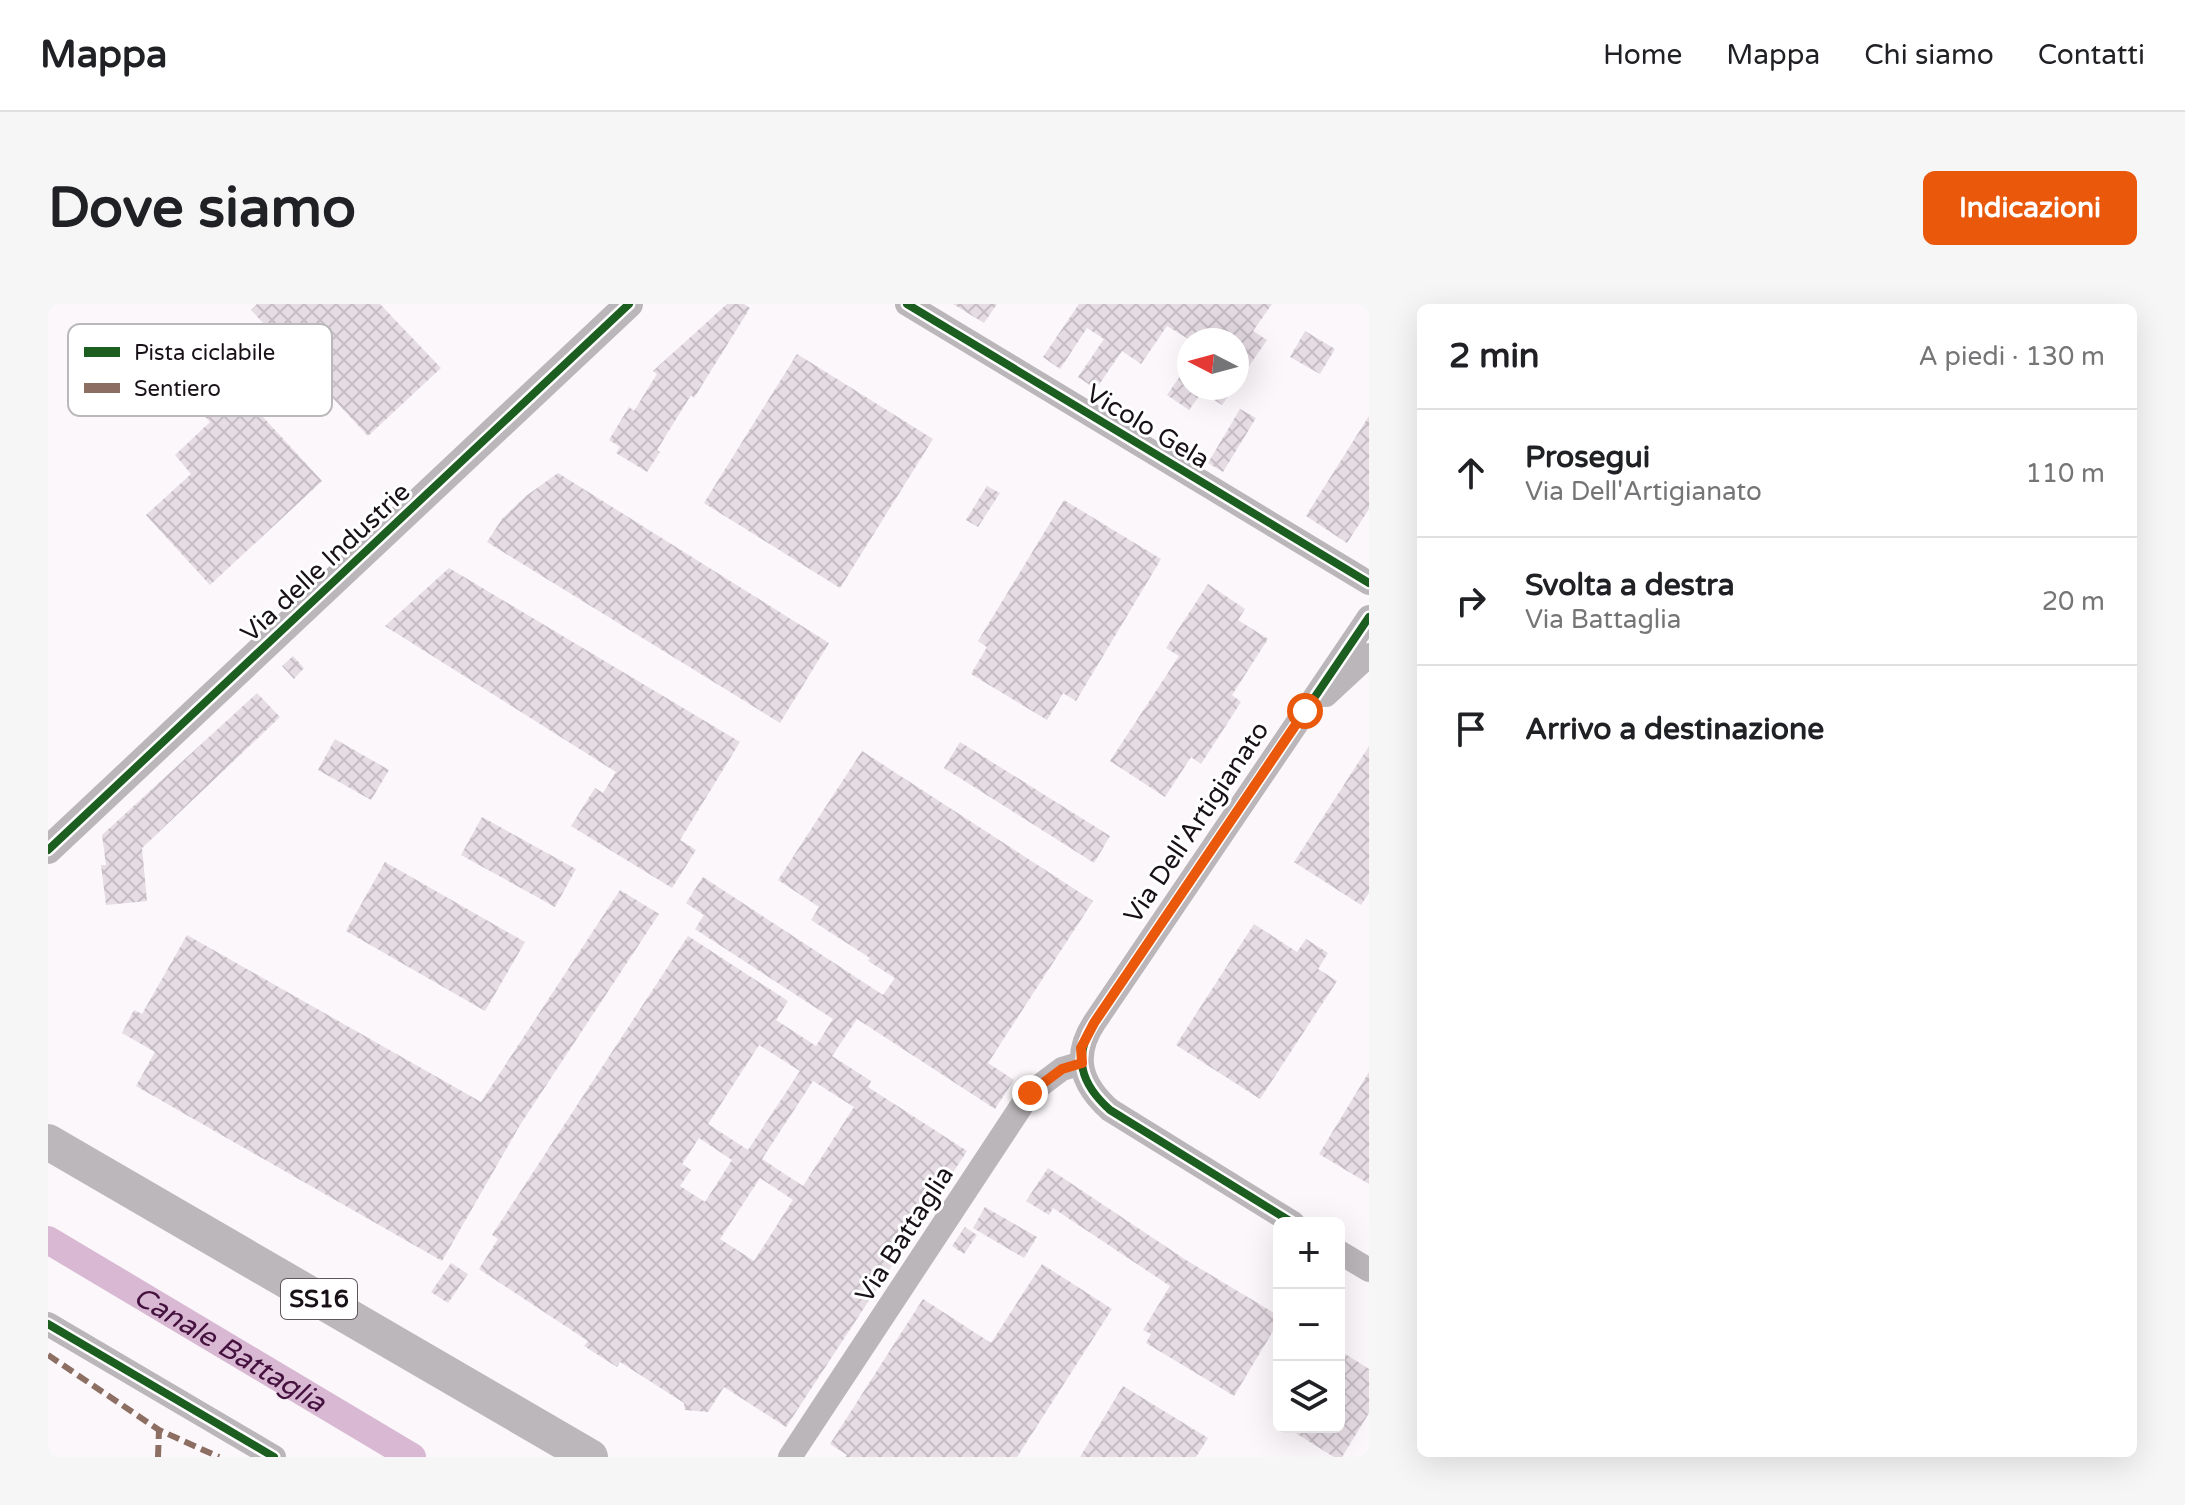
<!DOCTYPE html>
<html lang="it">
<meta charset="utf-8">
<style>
:root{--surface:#fff;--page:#f6f6f6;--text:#202124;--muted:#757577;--line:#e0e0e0;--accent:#ea580c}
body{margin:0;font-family:"Varela Round",sans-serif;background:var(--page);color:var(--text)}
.controls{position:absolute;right:24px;bottom:24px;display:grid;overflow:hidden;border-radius:12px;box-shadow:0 8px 32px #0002}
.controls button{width:72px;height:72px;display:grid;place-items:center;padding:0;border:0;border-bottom:2px solid var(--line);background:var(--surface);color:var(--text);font:40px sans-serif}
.compass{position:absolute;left:1129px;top:24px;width:72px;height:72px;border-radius:50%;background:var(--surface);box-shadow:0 8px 32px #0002;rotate:276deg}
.stop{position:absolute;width:24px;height:24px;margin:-18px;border:6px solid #ea580c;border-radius:50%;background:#fff}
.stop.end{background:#ea580c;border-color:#fff;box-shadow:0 2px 8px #0008}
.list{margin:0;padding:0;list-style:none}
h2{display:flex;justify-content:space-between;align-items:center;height:104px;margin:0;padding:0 32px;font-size:34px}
h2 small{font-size:26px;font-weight:400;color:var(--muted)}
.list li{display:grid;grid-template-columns:52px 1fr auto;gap:24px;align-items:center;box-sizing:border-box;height:128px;padding:0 32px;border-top:2px solid var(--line)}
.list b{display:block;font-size:30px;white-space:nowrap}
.list p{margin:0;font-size:26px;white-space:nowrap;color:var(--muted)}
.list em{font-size:26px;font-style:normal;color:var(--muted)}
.icon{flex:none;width:44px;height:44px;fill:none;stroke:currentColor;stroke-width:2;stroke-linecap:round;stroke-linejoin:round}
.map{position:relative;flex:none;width:1321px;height:1153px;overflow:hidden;border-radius:12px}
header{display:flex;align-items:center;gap:48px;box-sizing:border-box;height:112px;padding:0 40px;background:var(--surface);border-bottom:2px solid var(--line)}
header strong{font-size:38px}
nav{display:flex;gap:44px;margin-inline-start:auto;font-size:28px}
.intro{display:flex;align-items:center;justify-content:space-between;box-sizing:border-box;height:192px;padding:0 48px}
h1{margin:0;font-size:56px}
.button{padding:20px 36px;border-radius:12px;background:var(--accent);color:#fff;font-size:28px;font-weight:700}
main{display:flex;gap:48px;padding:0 48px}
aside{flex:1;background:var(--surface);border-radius:12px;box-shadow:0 8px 32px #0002}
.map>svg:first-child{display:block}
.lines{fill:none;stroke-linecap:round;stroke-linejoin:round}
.canal{stroke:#d8b8d2;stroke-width:28}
.building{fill:url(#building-cross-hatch);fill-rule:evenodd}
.minor{stroke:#bab6b9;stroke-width:24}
.tertiary{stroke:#bab6b9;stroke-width:28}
.primary{stroke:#bcb7bb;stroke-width:36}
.quiet{stroke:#8d6e63;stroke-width:6;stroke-dasharray:12 6;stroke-linecap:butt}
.cycleway-casing{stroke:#fff;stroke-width:13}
.cycleway{stroke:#1b5e20;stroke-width:8}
.route{stroke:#ea580c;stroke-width:10}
.labels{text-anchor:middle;stroke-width:6;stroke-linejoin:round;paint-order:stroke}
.shield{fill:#fff;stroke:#5e585d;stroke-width:2}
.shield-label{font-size:24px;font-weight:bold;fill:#191118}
.street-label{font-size:26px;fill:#191118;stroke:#fff}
.water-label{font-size:28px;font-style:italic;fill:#45113f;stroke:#fff}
.key{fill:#fff;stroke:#bab8ba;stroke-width:2}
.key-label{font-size:22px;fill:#191118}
</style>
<header>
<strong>Mappa</strong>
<nav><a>Home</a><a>Mappa</a><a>Chi siamo</a><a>Contatti</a></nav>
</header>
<div class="intro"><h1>Dove siamo</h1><a class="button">Indicazioni</a></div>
<main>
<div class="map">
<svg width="1321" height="1153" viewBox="0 0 1321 1153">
<defs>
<pattern id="building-cross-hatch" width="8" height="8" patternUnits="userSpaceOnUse" patternTransform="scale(2)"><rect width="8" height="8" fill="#e6dde4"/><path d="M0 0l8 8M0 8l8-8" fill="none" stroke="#c5bdc3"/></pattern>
</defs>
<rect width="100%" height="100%" fill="#fbf7fa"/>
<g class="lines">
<path class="canal" id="s1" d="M0,936L364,1153"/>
</g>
<path class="building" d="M209,0H332L393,64L320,132L203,6Z
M679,0H696L702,4L646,94L643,91L609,146L612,148L599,168L568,149L572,143L561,136L581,103L586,107L609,70L605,67Z
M905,0H949L936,19Z
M1031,0H1224L1205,27L1219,36L1189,79V36H1142L1119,22L1093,60L1074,47L1048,85L1030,73L1056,35L1039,24L1012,65L995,53Z
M1257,27L1287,45L1272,70L1242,53Z
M749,50L885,135L792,284L656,199Z
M1141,59V84H1186L1174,101L1154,88L1141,106L1119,91Z
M180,75L274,177L162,281L98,211L143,170L127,151L162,118L149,104Z
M1192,105L1208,114L1175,168L1160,159Z
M1321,112V205L1299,239L1258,212Z
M510,169L781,339L732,419L439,238L454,215L478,192Z
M939,182L952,189L930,223L918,216Z
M1016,196L1113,255L1028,397L1015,389L999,416L923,370L939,343L930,337Z
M401,264L692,438L632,536L648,546L624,584L523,522L547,484L555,489L568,468L337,322Z
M1160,280L1197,305L1190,316L1220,335L1184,391L1193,398L1153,460L1143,453L1117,493L1062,457L1131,352L1118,344Z
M245,352L256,364L246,375L234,362Z
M209,389L232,413L94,544L99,597L58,601L53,561H58L54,531Z
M287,435L341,466L323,496L270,466Z
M912,438L1062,532L1046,559L896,464Z
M1321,442V589L1313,601L1246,558Z
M814,447L1045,597L940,759L966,776L947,805L809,715L784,752L823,777L820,783L919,847L738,1123L676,1083L660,1108L637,1106L636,1099L572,1058L569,1063L536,1042L540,1037L431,965L450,935L444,931L640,632L740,697L728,716L768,742L785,715L647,625L656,611L638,599L655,573L835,691L847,674L820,657L822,654L763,616L771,603L730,576ZM711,741L752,767L700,846L660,820ZM765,777L806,803L755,882L714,855ZM651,834L684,856L657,898L632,882L643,866L634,860ZM712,874L745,896L706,957L672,935Z
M434,513L528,565L507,603L413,551Z
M337,558L477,638L437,707L298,627Z
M572,586L611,610L472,821L394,957L88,782L107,748L74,729L86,706L94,710L139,631L433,798Z
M1206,620L1249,648L1258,635L1280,649L1270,665L1289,677L1212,795L1128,741Z
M1321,768V880L1271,850Z
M1000,864L1138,956L1231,1012V1017L1186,1092L1098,1039L1103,1030L1095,1026L1122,982L1005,904L1001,911L978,897Z
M937,903L989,933L976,954L925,924Z
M917,923L929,931L916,950L904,942Z
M403,959L420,970L400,999L383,988Z
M994,960L1064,1005L969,1153H797L799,1151L782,1140L875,995L943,1039Z
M1291,1046L1321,1065V1109L1294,1153H1286L1238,1123H1291Z
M1075,1082L1160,1134L1148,1153H1032Z"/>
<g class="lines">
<path class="minor" d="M859,0L1321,279
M1278,391L1321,351
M1245,919L1062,806C1033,780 1024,753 1046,719L1321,313
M1291,948L1321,966
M0,1020L226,1153
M742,1153L982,789L1014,765L1034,759"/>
<path class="tertiary" d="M0,546L581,0"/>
<path class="primary" d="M0,838L542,1153"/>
<path class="quiet" d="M0,1051L111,1126L171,1153
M110,1153L111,1126"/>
<g class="cycleway-casing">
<path id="cycleway" d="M859,0L1321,279
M0,546L581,0
M1245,919L1062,806C1033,780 1024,753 1046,719L1321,313
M0,1020L226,1153"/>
</g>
<use href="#cycleway" class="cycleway"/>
</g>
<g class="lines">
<path class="route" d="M982,789L1014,765L1034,759L1033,744L1046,719L1257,407"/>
</g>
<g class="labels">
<rect class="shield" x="233" y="975" width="76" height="40" rx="6"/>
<g class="shield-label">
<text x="271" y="1003">SS16</text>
</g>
<g class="street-label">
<text transform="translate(1100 122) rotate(31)" y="9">Vicolo Gela</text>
<text transform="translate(277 258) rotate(-43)" y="9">Via delle Industrie</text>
<text transform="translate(1148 518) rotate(-56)" y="9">Via Dell'Artigianato</text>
<text transform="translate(856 930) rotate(-57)" y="9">Via Battaglia</text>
</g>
<g class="water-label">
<text dy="10" stroke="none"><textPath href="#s1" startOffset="212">Canale Battaglia</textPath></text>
</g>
</g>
<rect x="20" y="20" width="264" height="92" rx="12" class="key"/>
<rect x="36" y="43" width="36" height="10" fill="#1b5e20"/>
<rect x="36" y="79" width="36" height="10" fill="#8d6e63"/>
<g class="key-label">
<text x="86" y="56">Pista ciclabile</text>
<text x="86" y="92">Sentiero</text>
</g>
</svg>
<div class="controls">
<button>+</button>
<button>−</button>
<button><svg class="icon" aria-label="layers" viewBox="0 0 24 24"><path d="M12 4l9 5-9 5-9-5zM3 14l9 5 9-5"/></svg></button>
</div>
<svg class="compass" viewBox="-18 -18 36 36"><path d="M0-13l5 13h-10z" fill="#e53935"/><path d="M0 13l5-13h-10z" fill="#757577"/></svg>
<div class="stop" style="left:1257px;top:407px"></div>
<div class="stop end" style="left:982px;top:789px"></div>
</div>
<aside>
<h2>2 min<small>A piedi · 130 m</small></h2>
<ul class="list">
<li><svg class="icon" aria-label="ahead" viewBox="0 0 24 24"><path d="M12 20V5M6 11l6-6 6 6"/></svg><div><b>Prosegui</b><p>Via Dell'Artigianato</p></div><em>110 m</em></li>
<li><svg class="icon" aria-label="right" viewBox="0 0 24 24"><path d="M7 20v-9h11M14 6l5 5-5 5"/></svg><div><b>Svolta a destra</b><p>Via Battaglia</p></div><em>20 m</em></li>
<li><svg class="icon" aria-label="arrive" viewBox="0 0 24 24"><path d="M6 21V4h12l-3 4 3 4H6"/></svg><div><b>Arrivo a destinazione</b></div></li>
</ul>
</aside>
</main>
